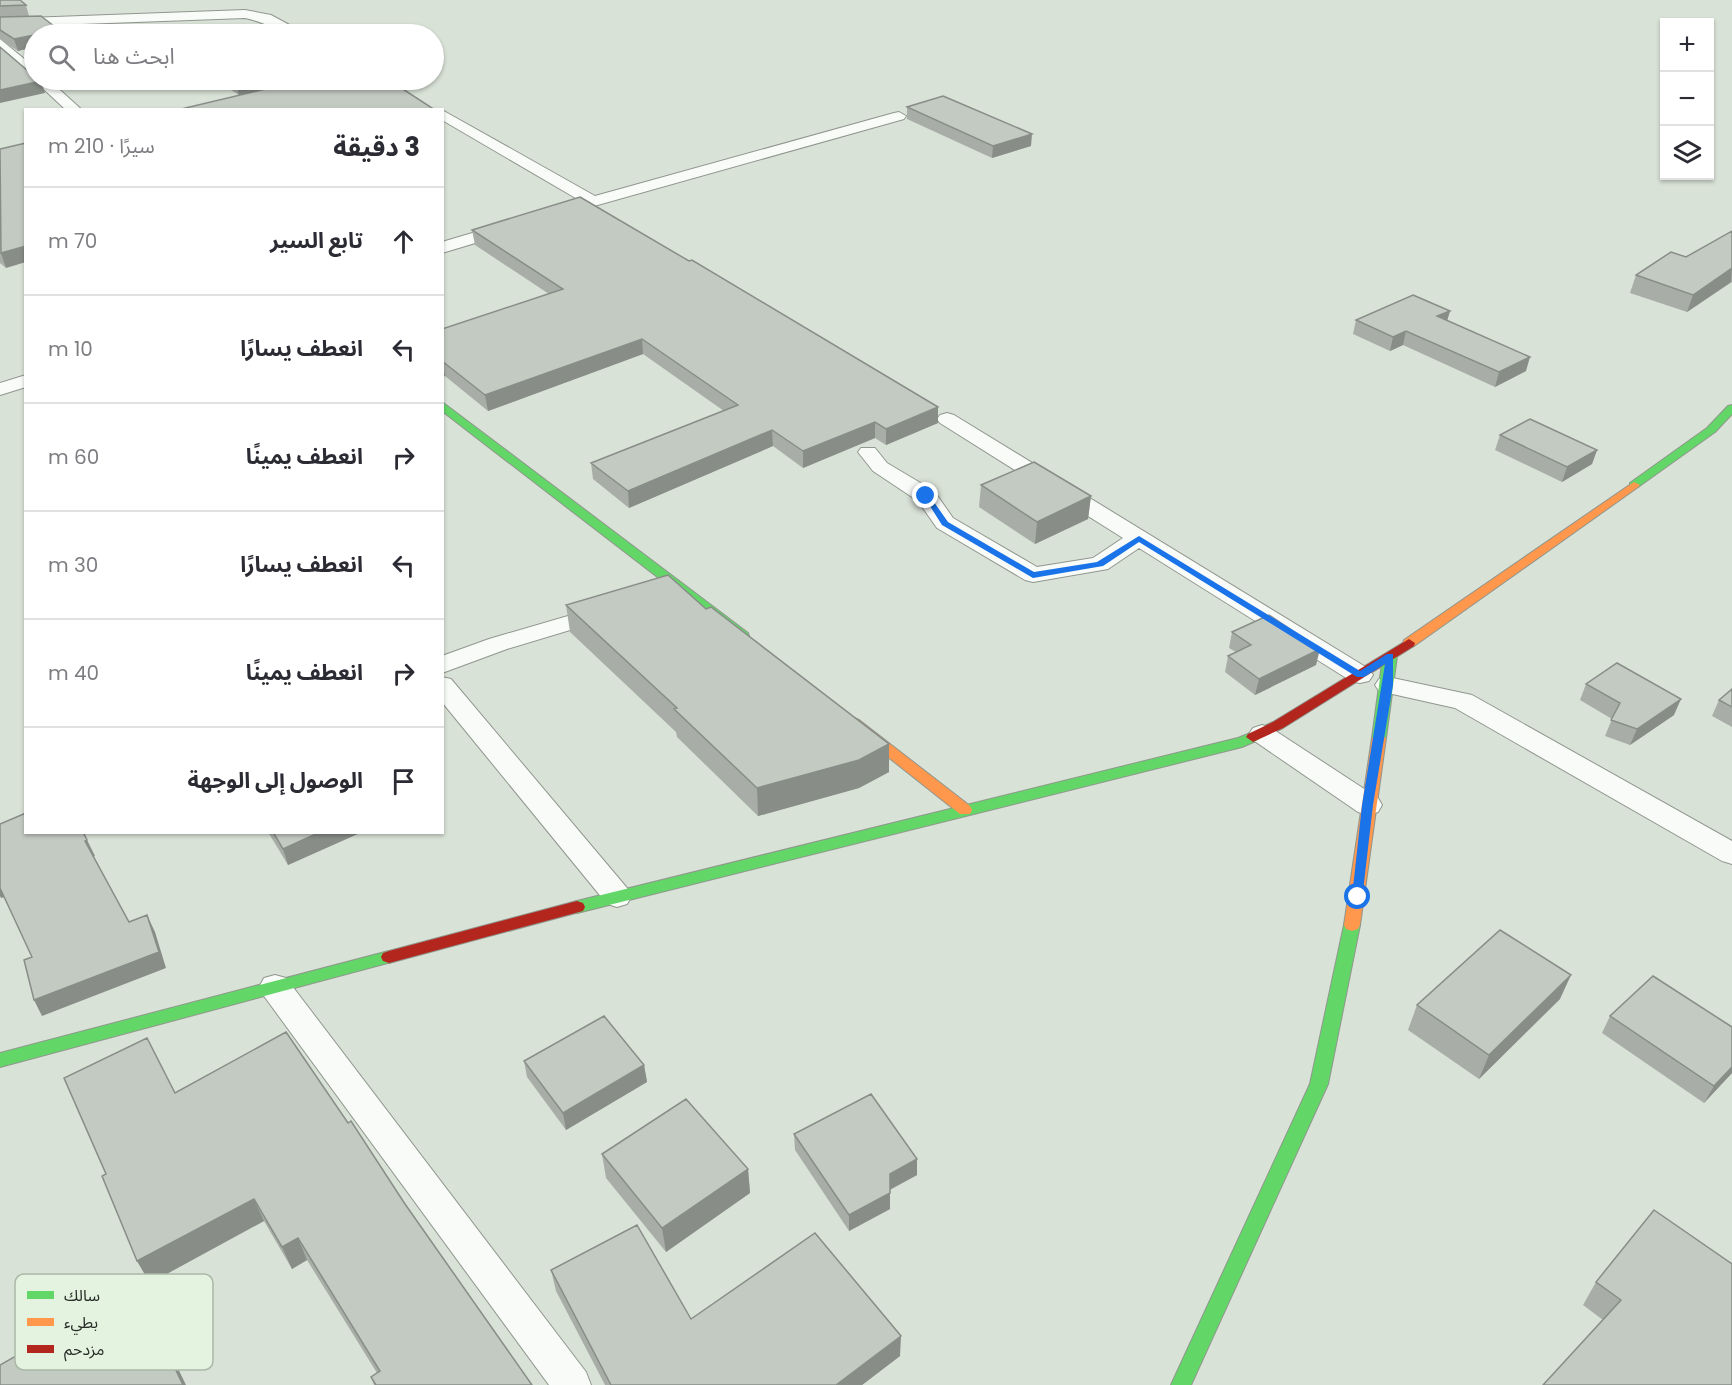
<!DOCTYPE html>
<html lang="ar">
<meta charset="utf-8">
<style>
:root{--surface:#fff;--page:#f2f2f3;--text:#2b2b33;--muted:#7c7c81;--line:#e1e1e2}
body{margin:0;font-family:Poppins,"Noto Sans Arabic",sans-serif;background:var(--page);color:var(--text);direction:rtl}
.controls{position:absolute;right:18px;top:18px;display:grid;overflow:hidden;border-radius:0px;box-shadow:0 2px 4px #0004}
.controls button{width:54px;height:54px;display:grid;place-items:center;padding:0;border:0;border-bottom:2px solid var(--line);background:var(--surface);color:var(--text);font:30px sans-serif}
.stop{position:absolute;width:18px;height:18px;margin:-14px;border:4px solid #1a73e8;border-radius:50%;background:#fff}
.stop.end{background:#1a73e8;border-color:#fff;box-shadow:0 2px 6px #0008}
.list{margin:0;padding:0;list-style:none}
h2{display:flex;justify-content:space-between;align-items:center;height:78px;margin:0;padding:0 24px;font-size:26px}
h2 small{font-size:20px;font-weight:400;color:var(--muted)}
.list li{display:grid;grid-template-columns:39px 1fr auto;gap:18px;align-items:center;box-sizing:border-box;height:108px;padding:0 24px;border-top:2px solid var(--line)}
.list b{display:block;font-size:22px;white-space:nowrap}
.list em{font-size:20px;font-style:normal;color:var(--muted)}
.icon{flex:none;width:33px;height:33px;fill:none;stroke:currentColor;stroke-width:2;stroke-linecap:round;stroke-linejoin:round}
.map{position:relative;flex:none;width:1732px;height:1385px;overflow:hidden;direction:ltr}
.search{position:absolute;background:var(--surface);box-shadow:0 2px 4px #0004;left:24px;top:24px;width:420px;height:66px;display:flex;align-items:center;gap:15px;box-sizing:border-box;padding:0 21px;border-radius:33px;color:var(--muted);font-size:22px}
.panel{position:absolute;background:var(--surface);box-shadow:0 2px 4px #0004;left:24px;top:108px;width:420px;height:726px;border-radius:0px;direction:rtl}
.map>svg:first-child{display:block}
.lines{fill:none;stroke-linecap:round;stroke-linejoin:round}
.street-casing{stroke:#90978e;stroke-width:2}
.fast-casing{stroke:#90978e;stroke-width:2}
.slow-casing{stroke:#90978e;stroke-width:2}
.jam-casing{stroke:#90978e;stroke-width:2}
.street{fill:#f9fbf9;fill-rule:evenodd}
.fast{fill:#63d668;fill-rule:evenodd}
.slow{fill:#ff974d;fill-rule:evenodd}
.jam{fill:#b3261e;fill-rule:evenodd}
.wall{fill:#a8aea7}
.shaded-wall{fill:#888d88}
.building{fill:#c3cac2;stroke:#888d88;stroke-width:1.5}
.route{fill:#1a73e8}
.key{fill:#e3f3e0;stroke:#abb8a8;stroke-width:1.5}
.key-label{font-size:16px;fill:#282e27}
</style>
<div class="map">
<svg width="1732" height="1385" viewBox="0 0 1732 1385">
<rect width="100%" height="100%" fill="#d9e2d7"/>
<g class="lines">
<g class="street-casing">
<path id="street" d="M245,10L271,15L306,34C285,36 266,22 245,18L0,27V19Z
M0,39L34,67V78L29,77L0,50Z
M34,80H49L82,110H66Z
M442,110L595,196L894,113L899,112L906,116L904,119L555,217L549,215L547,212L549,209L579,200L442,120Z
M506,223L512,224L514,228L512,232L442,253V242Z
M26,375V387L0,395V383Z
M947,413L954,415L1369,669L1373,675L1369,681L1360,683L1351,681L1139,548L1108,569L1033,582L1025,580L937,528L918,501L873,471L858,452L861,448H875L887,463L934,491L953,518L1037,567L1093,558L1123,538L940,423L937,419L940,415Z
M602,606L610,608L614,613L610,618L507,649L442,673V656L489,639Z
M442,677L451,679L627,888L632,896L627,904L617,907L607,904L442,702Z
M1388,677L1472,695L1732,841V864L1722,861L1455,708L1379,691L1375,685L1379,679Z
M1262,725L1271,728L1378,798L1382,805L1378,812L1368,815L1358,812L1253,740L1249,734L1253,728Z
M275,975L286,978L586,1372L591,1385H549L264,996L259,987L264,978Z"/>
</g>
<g class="fast-casing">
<path id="fast" d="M442,402L748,633L749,636L748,639H738L442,411Z
M1732,405V414L1715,432L1638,487H1630V483L1707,428L1728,406Z
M1390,652L1397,656L1386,738L1379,743L1372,738L1383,656Z
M1253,732L1260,737L1258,740L1242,747L577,913L571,911L569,907L571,903L577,901L1238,738Z
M1352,919L1358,921L1360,925L1328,1084L1191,1385H1171L1310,1084L1344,925L1346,921Z
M389,951L395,953L397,957L395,961L0,1067V1053Z"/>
</g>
<g class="slow-casing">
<path id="slow" d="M1634,482L1640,485L1638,487L1414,646H1404L1403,643L1404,640Z
M854,718L859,720L970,806L972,810L970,814H960L849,726L847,723Z
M1379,733L1386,738L1360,925L1358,929L1352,931L1346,929L1344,925L1372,738Z"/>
</g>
<g class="jam-casing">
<path id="jam" d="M1409,639L1415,643L1414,646L1283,728L1253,742L1246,737L1248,734L1273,722Z
M577,901L583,903L585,907L583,911L389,963L383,961L381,957L383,953L389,951Z"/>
</g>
<use href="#street" class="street"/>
<use href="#fast" class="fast"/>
<use href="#slow" class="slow"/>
<use href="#jam" class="jam"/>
</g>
<path class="wall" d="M0,0L26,5L29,16L0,17Z
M0,17L34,34V47L18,51L0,39Z
M215,80H389L432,108V110H177L239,95Z
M907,107L1031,146L992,158L907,119Z
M0,149L6,268L0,263Z
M472,230L938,423L886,445L875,438L803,468L773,446L629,508L593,479L591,463L724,411L643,354L488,411L445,376L442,377V329L549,294L475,245Z
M1732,231V282L1687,312L1630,293L1636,275L1686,257Z
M1450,311L1447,321L1526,371L1495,387L1403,345L1390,351L1353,334L1356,320Z
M1500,435L1597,450L1592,464L1562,482L1495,450Z
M981,485L1091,496L1088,519L1035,544L979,507Z
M566,605L706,609L889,744V772L859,788L758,816L677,737L676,732L570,632Z
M1232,632L1316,665L1255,695L1225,672L1228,656L1236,652L1229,648Z
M1586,684L1674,715L1630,745L1605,736L1612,719L1580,700Z
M1732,689V727L1712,716L1719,700Z
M268,832H362L288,865Z
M1560,999L1479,1079L1408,1030L1417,1005Z
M1610,1016L1732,1027V1073L1704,1103L1602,1033Z
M524,1061L644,1065L647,1082L566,1130L527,1077Z
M175,1093L405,1204L532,1385H374L371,1377L377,1373L307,1260L292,1269L264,1221L150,1283L137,1261L106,1174Z
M794,1134L917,1175L890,1190V1209L849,1231L795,1150Z
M602,1154L748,1169L750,1193L666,1252L606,1178Z
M1732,1264L1603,1320L1583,1305L1596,1282Z
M551,1270L691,1319L900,1356L862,1385H605L556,1291Z"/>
<path class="shaded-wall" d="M59,30L60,34H38Z
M34,35V47L18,51L14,39Z
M251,80H306L239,96L236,83Z
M41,81L45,93L0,103V90Z
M1032,134L1031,146L992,158L993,146Z
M26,246V262L6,268L1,253Z
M1732,268L1731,282L1687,312L1693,295Z
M1450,311L1446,324L1437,316Z
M1406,331L1403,345L1390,351L1393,337Z
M642,339L643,354L488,411L485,395Z
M1530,357L1526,371L1495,387L1499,372Z
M442,362L445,376L442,377Z
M938,407V423L886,445V429Z
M875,422V438L803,468V451Z
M772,430L773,446L629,508L628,491Z
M1597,450L1592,464L1562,482L1567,467Z
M1091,496L1088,519L1035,544L1037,522Z
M1320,649L1316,665L1255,695L1259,679Z
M1681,699L1674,715L1630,745L1637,729Z
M889,744V772L859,788L758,816L757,788Z
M320,832H362L288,865L283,849Z
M87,840L95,856L93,857L85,841Z
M0,888L5,897L1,898L0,896Z
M147,915L155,932L166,968L42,1016L34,1000Z
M1571,975L1560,999L1479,1079L1489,1055Z
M644,1065L647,1082L566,1130L563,1113Z
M1732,1067V1073L1704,1103L1714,1086Z
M917,1159V1175L889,1190L890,1174Z
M748,1169L750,1193L666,1252L662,1228Z
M890,1193V1209L849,1231V1215Z
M254,1199L264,1221L150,1283L137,1261Z
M298,1238L307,1260L292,1269L282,1247Z
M136,1287L153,1317L186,1385H183Z
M901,1336L900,1356L862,1385H836Z"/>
<path class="building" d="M0,0H20L26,5L0,6Z
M41,16L59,30L14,39L0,30V17Z
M0,47L34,76V80H39L41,81L0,90Z
M231,80H251L236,83Z
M304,80H389L432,108L424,110H177Z
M943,96L1032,134L993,146L907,107Z
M26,143V246L1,253L0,149Z
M580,197L689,261L692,260L938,407L886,429L875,422L803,451L772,430L628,491L591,463L738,405L642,339L485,395L442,361V329L563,289L472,230Z
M1732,231V268L1693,295L1636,275L1671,252L1686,257Z
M1413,295L1450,311L1437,316L1530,357L1499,372L1406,331L1393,337L1356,320Z
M1530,419L1597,450L1567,467L1500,435Z
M1034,462L1091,496L1037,522L981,485Z
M668,575L706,609L711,607L889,744L859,760L757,788L674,709L677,708L566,605Z
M1269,615L1320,649L1259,679L1228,656L1251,645L1232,632Z
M1617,663L1681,699L1637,729L1611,720L1620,703L1586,684Z
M1732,689V707L1719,700Z
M26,813V832H83L87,840L85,841L129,922L147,915L159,952L34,1000L24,960L32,957L0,888V824Z
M273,832H320L283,849Z
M1500,930L1571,975L1489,1055L1417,1005Z
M1653,976L1732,1027V1067L1714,1086L1610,1016Z
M604,1016L644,1065L563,1113L524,1061Z
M286,1032L348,1123L351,1121L405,1204L532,1385H376L371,1377L380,1371L298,1238L282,1247L254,1199L137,1261L102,1176L106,1174L64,1078L147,1038L175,1093Z
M871,1094L917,1159L890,1174V1193L849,1215L794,1134Z
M686,1099L748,1169L662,1228L602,1154Z
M1654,1210L1732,1264V1385H1543L1621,1300L1596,1282Z
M637,1225L691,1319L815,1233L901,1336L836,1385H611L551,1270Z
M136,1287L183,1385H0V1365Z"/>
<path class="route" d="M923,495H929L948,522L1034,572L1097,562L1139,536L1360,671L1387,654H1393V685L1373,805L1362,900H1354L1352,897L1362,805L1385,664L1364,677H1357L1139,542L1103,566L1033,578L942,525Z"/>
<rect x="15" y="1274" width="198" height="96" rx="9" class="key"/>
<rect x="27" y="1291" width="27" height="8" fill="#63d668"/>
<rect x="27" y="1318" width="27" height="8" fill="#ff974d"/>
<rect x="27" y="1345" width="27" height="8" fill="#b3261e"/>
<g class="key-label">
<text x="64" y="1301">سالك</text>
<text x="64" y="1328">بطيء</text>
<text x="64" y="1355">مزدحم</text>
</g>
</svg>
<div class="controls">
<button>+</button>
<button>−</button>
<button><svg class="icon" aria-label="layers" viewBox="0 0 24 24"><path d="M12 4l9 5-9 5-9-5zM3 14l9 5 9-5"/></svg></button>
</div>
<div class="stop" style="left:1358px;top:897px"></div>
<div class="stop end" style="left:926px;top:496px"></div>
<div class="search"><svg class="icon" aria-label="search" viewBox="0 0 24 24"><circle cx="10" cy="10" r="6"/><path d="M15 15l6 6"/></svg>ابحث هنا</div>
<section class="panel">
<h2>3 دقيقة<small>سيرًا · 210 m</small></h2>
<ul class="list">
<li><svg class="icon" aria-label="ahead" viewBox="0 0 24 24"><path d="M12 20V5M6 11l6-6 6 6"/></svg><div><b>تابع السير</b></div><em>70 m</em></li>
<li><svg class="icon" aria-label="left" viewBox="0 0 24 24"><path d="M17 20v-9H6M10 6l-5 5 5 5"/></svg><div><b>انعطف يسارًا</b></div><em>10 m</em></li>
<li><svg class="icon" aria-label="right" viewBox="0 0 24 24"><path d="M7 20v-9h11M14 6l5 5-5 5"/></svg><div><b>انعطف يمينًا</b></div><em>60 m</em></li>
<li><svg class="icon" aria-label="left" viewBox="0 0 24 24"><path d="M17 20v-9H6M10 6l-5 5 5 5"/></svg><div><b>انعطف يسارًا</b></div><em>30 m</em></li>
<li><svg class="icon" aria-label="right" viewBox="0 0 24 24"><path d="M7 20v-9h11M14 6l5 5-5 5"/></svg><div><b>انعطف يمينًا</b></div><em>40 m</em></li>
<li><svg class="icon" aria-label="arrive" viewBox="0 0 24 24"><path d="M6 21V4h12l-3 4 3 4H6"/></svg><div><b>الوصول إلى الوجهة</b></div></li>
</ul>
</section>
</div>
